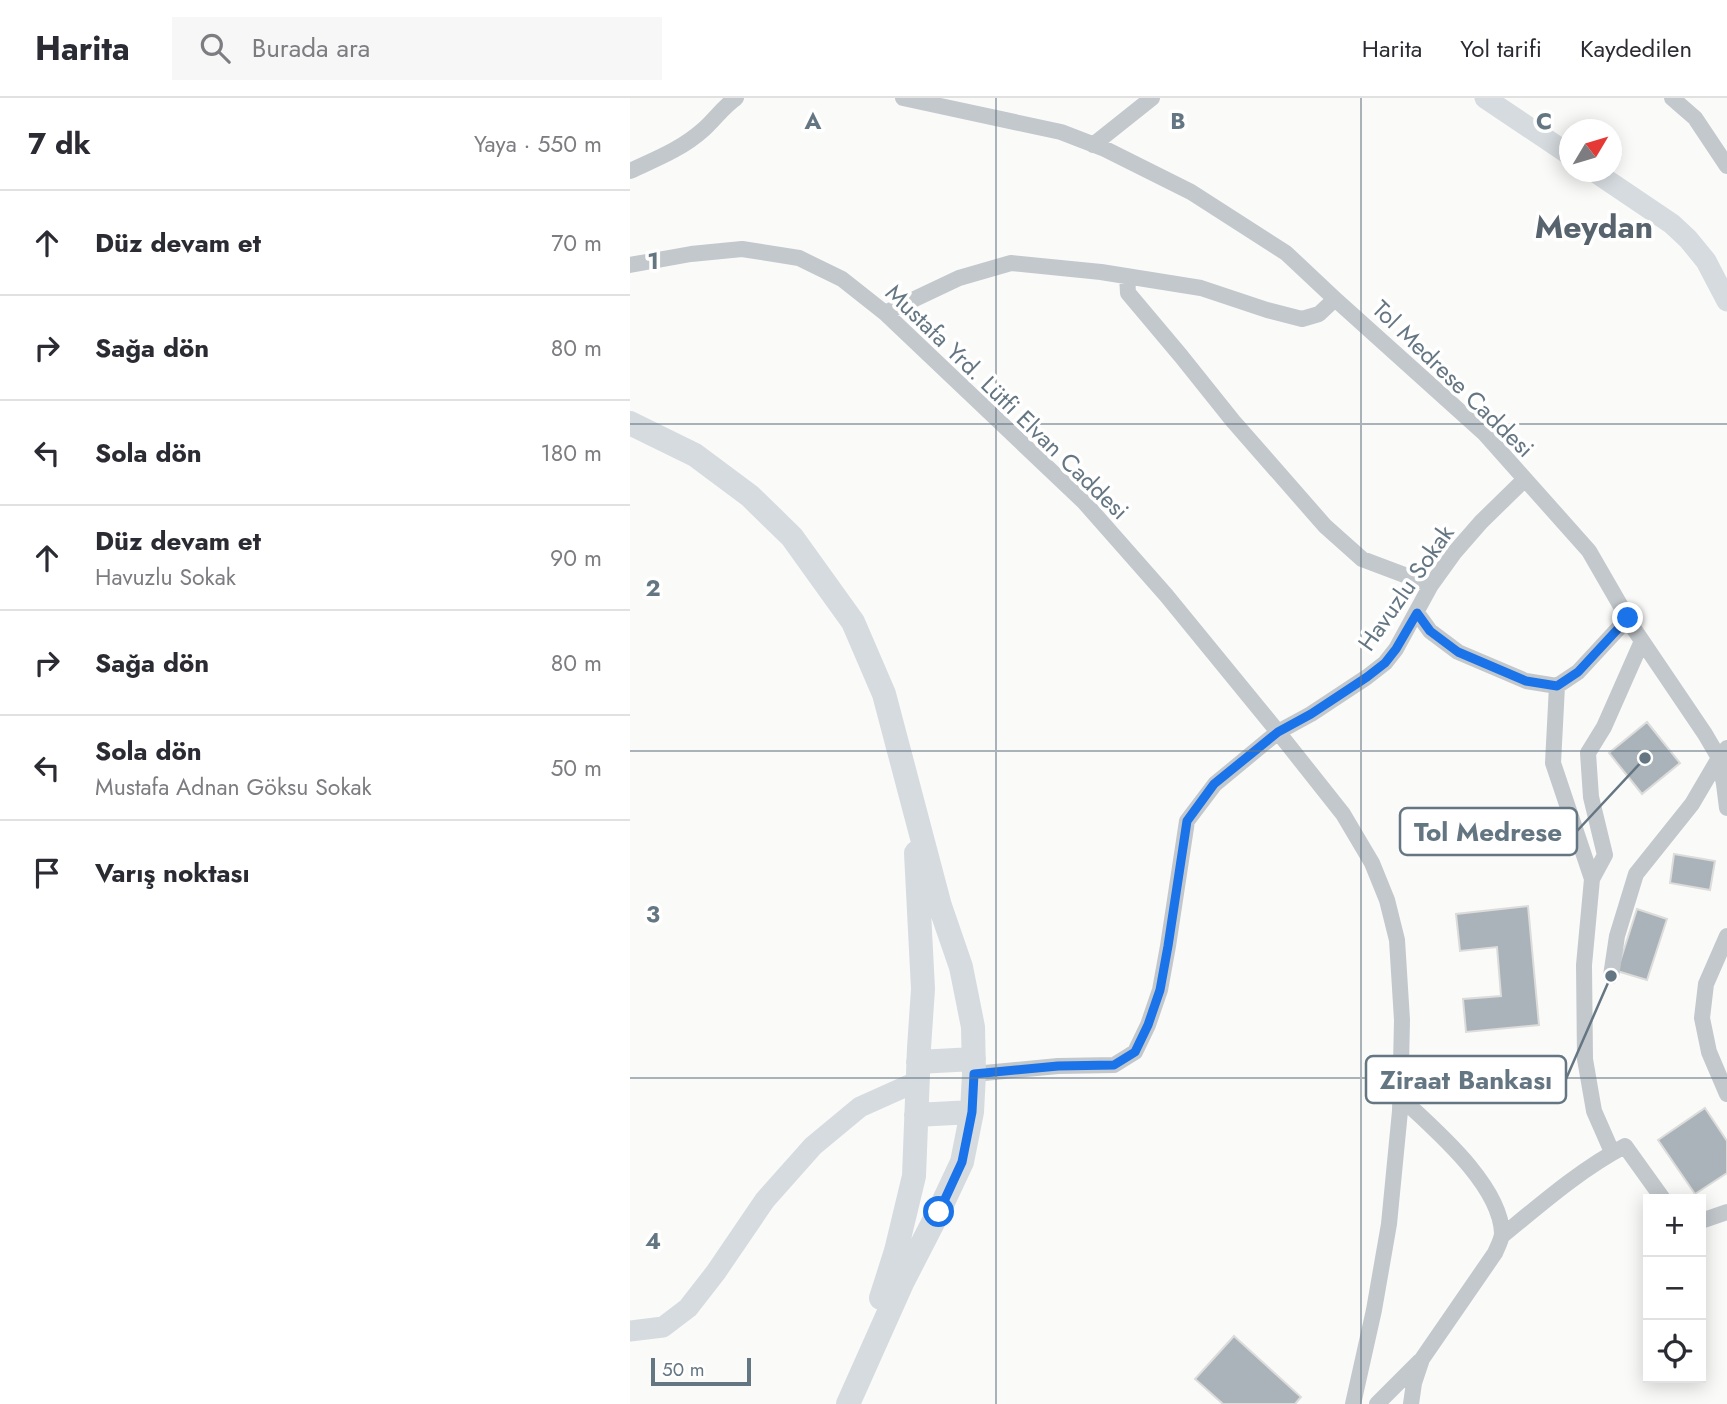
<!DOCTYPE html>
<html lang="tr">
<meta charset="utf-8">
<style>
:root{--surface:#fff;--page:#f7f7f7;--text:#2b2b33;--muted:#7c7c81;--line:#e1e1e2}
body{margin:0;font-family:Jost,sans-serif;background:var(--page);color:var(--text)}
.controls{position:absolute;right:21px;bottom:21px;display:grid;overflow:hidden;border-radius:0px;box-shadow:0 4px 18px #0003}
.controls button{width:63px;height:63px;display:grid;place-items:center;padding:0;border:0;border-bottom:2px solid var(--line);background:var(--surface);color:var(--text);font:35px sans-serif}
.compass{position:absolute;left:929px;top:21px;width:63px;height:63px;border-radius:50%;background:var(--surface);box-shadow:0 4px 18px #0003;rotate:52deg}
.scale{position:absolute;left:21px;bottom:18px;width:100px;box-sizing:border-box;padding-left:7px;border:4px solid #657683;border-top:0;font-size:19px;line-height:24px;white-space:nowrap;color:#657683;-webkit-text-stroke:5px #fff;paint-order:stroke}
.stop{position:absolute;width:21px;height:21px;margin:-16px;border:5px solid #1a73e8;border-radius:50%;background:#fff}
.stop.end{background:#1a73e8;border-color:#fff;box-shadow:0 2px 7px #0008}
.list{margin:0;padding:0;list-style:none}
h2{display:flex;justify-content:space-between;align-items:center;height:91px;margin:0;padding:0 28px;font-size:30px}
h2 small{font-size:23px;font-weight:400;color:var(--muted)}
.list li{display:grid;grid-template-columns:46px 1fr auto;gap:21px;align-items:center;box-sizing:border-box;height:105px;padding:0 28px;border-top:2px solid var(--line)}
.list b{display:block;font-size:26px;white-space:nowrap}
.list p{margin:0;font-size:23px;white-space:nowrap;color:var(--muted)}
.list em{font-size:23px;font-style:normal;color:var(--muted)}
.icon{flex:none;width:38px;height:38px;fill:none;stroke:currentColor;stroke-width:2;stroke-linecap:round;stroke-linejoin:round}
.map{position:relative;flex:none;width:1097px;height:1306px;overflow:hidden}
header{display:flex;align-items:center;gap:42px;box-sizing:border-box;height:98px;padding:0 35px;background:var(--surface);border-bottom:2px solid var(--line)}
header strong{font-size:33px}
nav{display:flex;gap:38px;margin-inline-start:auto;font-size:24px}
.search{width:490px;height:63px;background:var(--page);display:flex;align-items:center;gap:18px;box-sizing:border-box;padding:0 24px;border-radius:0px;color:var(--muted);font-size:26px}
main{display:flex}
aside{flex:1;background:var(--surface)}
.map>svg:first-child{display:block}
.building{fill:#aab3b9;stroke:#dcdcda;stroke-width:2}
.lines{fill:none;stroke-linecap:round;stroke-linejoin:round}
.street{stroke:#c3c8cc;stroke-width:16}
.secondary{stroke:#d6dbdf;stroke-width:21}
.primary{stroke:#d6dbdf;stroke-width:24}
.route{stroke:#1a73e8;stroke-width:9}
.grid{fill:none;stroke:#657683;stroke-width:2;stroke-opacity:0.55}
.labels{text-anchor:middle;stroke-width:7;stroke-linejoin:round;paint-order:stroke}
.street-label{font-size:24px;fill:#657683;stroke:#fff}
.district-label{font-size:32px;font-weight:bold;fill:#57646e;stroke:#fff}
.grid-label{font-size:23px;text-anchor:middle;font-weight:bold;fill:#657683;stroke:#fff;stroke-width:7;stroke-linejoin:round;paint-order:stroke}
.leader{fill:none;stroke:#657683;stroke-width:2.5}
.callout-dot{fill:#657683;stroke:#fff;stroke-width:2.5}
.callout{fill:#fff;stroke:#657683;stroke-width:2.5}
.callout-label{font-size:26px;text-anchor:middle;font-weight:bold;fill:#657683}
</style>
<header>
<strong>Harita</strong>
<div class="search"><svg class="icon" aria-label="search" viewBox="0 0 24 24"><circle cx="10" cy="10" r="6"/><path d="M15 15l6 6"/></svg>Burada ara</div>
<nav><a>Harita</a><a>Yol tarifi</a><a>Kaydedilen</a></nav>
</header>
<main>
<aside>
<h2>7 dk<small>Yaya · 550 m</small></h2>
<ul class="list">
<li><svg class="icon" aria-label="ahead" viewBox="0 0 24 24"><path d="M12 20V5M6 11l6-6 6 6"/></svg><div><b>Düz devam et</b></div><em>70 m</em></li>
<li><svg class="icon" aria-label="right" viewBox="0 0 24 24"><path d="M7 20v-9h11M14 6l5 5-5 5"/></svg><div><b>Sağa dön</b></div><em>80 m</em></li>
<li><svg class="icon" aria-label="left" viewBox="0 0 24 24"><path d="M17 20v-9H6M10 6l-5 5 5 5"/></svg><div><b>Sola dön</b></div><em>180 m</em></li>
<li><svg class="icon" aria-label="ahead" viewBox="0 0 24 24"><path d="M12 20V5M6 11l6-6 6 6"/></svg><div><b>Düz devam et</b><p>Havuzlu Sokak</p></div><em>90 m</em></li>
<li><svg class="icon" aria-label="right" viewBox="0 0 24 24"><path d="M7 20v-9h11M14 6l5 5-5 5"/></svg><div><b>Sağa dön</b></div><em>80 m</em></li>
<li><svg class="icon" aria-label="left" viewBox="0 0 24 24"><path d="M17 20v-9H6M10 6l-5 5 5 5"/></svg><div><b>Sola dön</b><p>Mustafa Adnan Göksu Sokak</p></div><em>50 m</em></li>
<li><svg class="icon" aria-label="arrive" viewBox="0 0 24 24"><path d="M6 21V4h12l-3 4 3 4H6"/></svg><div><b>Varış noktası</b></div></li>
</ul>
</aside>
<div class="map">
<svg width="1097" height="1306" viewBox="0 0 1097 1306">
<rect width="100%" height="100%" fill="#fafaf8"/>
<path class="building" d="M1017,624L1050,665L1012,696L979,655Z
M1044,756L1085,763L1080,792L1040,785Z
M898,808L909,927L836,934L833,901L871,898L867,849L830,853L826,816Z
M1007,811L1037,821L1017,882L987,873Z
M1075,1010L1097,1043V1075L1065,1096L1028,1042Z
M604,1238L671,1299L665,1306H593L565,1281Z"/>
<g class="lines">
<path class="street" d="M273,0L431,34L475,51L561,94L656,155L705,201L854,335L959,453L1004,531L1075,636L1089,660L1062,706L1006,776L987,838L981,878
M1042,0L1065,20L1097,68
M463,47L522,0
M0,73C26,61 52,51 74,31C85,21 94,8 106,0
M0,167L61,156L112,151L169,160L212,181L255,215L454,404L536,497L648,634L713,716L742,765L757,802L767,842L772,922L770,1013L759,1126L744,1212L723,1306
M497,178L498,195L551,258L603,323L695,428L732,461L801,487
M255,215L329,180L381,165L471,174L571,190L637,212L672,221L689,216L705,201
M787,515L800,533L828,554L896,583L927,588
M1097,650L1089,660L1094,686L1097,710
M962,781L923,665L927,588L948,574L998,520
M1097,838L1076,886L1072,920L1079,954L1097,996
M344,976L428,968L484,967L505,954L518,927L530,892L538,848L557,723L585,686L648,634L681,616L737,579L755,565L766,551L801,487L824,455L851,424L895,381
M770,999C804,1031 870,1086 872,1135C872,1141 868,1148 865,1155L792,1261L784,1285L781,1306
M982,1054L964,1013L955,961L954,867L962,781L975,757L961,699L958,655L974,629L1012,543
M1071,1123L1097,1114
M872,1138C911,1106 951,1071 995,1048L1033,1101
M747,1306L790,1263"/>
<path class="secondary" d="M855,0L940,57
M965,74L1042,126L1058,141L1076,163L1097,203
M0,1233L33,1229L58,1210L86,1174L135,1102L183,1048L230,1009L288,983"/>
<path class="primary" d="M0,325L65,357L120,398L162,439L223,524L254,596L310,808L331,869L343,929L344,976L342,1014L332,1064L309,1113L272,1185L218,1306
M288,964L344,961
M286,1017L342,1014
M251,1200L266,1153L284,1078L289,950L293,891L286,755"/>
</g>
<g class="lines">
<path class="route" d="M309,1114L332,1064L342,1014L344,976L428,968L484,967L505,954L518,927L530,892L538,848L557,723L584,686L648,634L681,616L737,579L755,565L766,551L787,515L800,533L828,554L896,583L927,588L948,574L998,520"/>
</g>
<path class="grid" d="M366,0V1306M731,0V1306M0,326H1097M0,653H1097M0,980H1097"/>
<g class="labels">
<g class="street-label">
<text transform="translate(823 281) rotate(44)" y="8">Tol Medrese Caddesi</text>
<text transform="translate(377 304) rotate(44)" y="8">Mustafa Yrd. Lütfi Elvan Caddesi</text>
<text transform="translate(776 490) rotate(-55)" y="8">Havuzlu Sokak</text>
</g>
<g class="district-label">
<text x="964" y="140">Meydan</text>
</g>
</g>
<g class="grid-label">
<text x="183" y="31">A</text>
<text x="548" y="31">B</text>
<text x="914" y="31">C</text>
<text x="23" y="171">1</text>
<text x="23" y="498">2</text>
<text x="23" y="824">3</text>
<text x="23" y="1151">4</text>
</g>
<path class="leader" d="M1015 660L947 733M981 878L936 981"/>
<g class="callout-dot">
<circle cx="1015" cy="660" r="7"/>
<circle cx="981" cy="878" r="7"/>
</g>
<g class="callout">
<rect x="770" y="710" width="177" height="47" rx="7"/>
<rect x="736" y="958" width="200" height="47" rx="7"/>
</g>
<g class="callout-label">
<text x="858" y="743">Tol Medrese</text>
<text x="836" y="991">Ziraat Bankası</text>
</g>
</svg>
<div class="controls">
<button>+</button>
<button>−</button>
<button><svg class="icon" aria-label="locate" viewBox="0 0 24 24"><circle cx="12" cy="12" r="6"/><path d="M12 2v4M12 18v4M2 12h4M18 12h4"/></svg></button>
</div>
<svg class="compass" viewBox="-18 -18 36 36"><path d="M0-13l5 13h-10z" fill="#e53935"/><path d="M0 13l5-13h-10z" fill="#7c7c81"/></svg>
<div class="scale">50 m</div>
<div class="stop" style="left:309px;top:1114px"></div>
<div class="stop end" style="left:998px;top:520px"></div>
</div>
</main>
